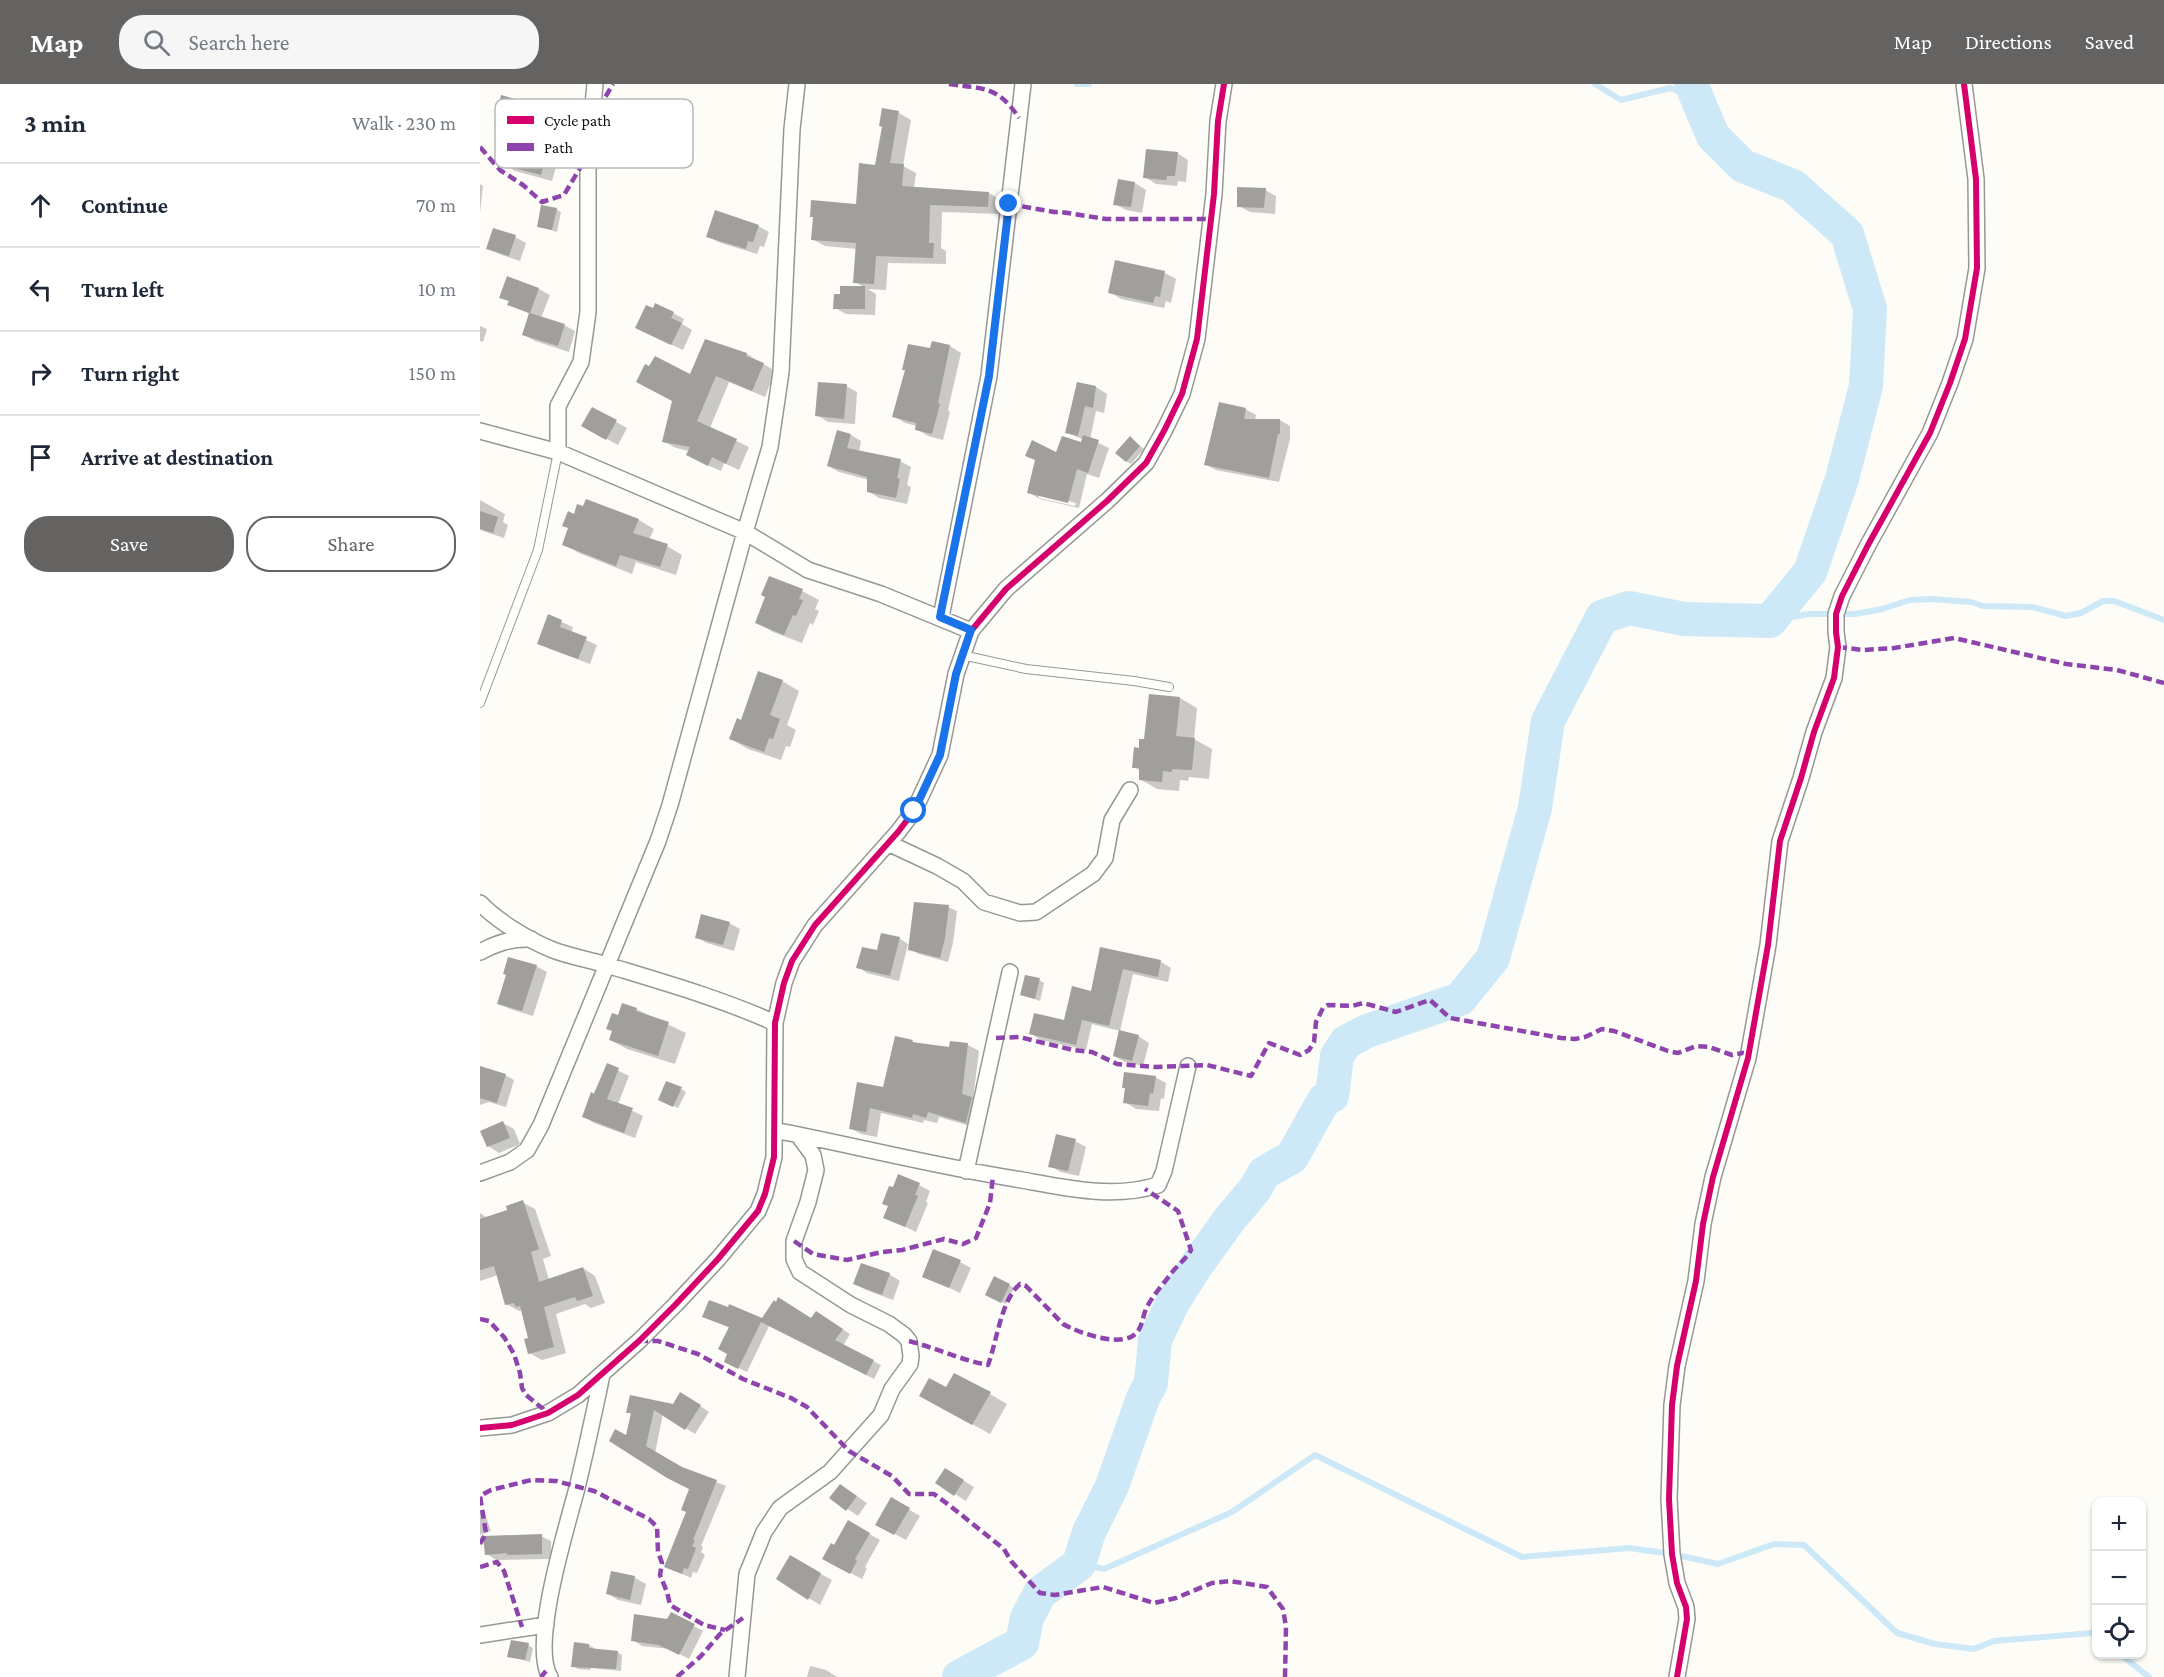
<!DOCTYPE html>
<meta charset="utf-8">
<style>
:root{--surface:#fff;--page:#f6f6f7;--text:#1f2937;--muted:#747a83;--line:#e0e1e3;--accent:#646362}
body{margin:0;font-family:"Crimson Pro",serif;background:var(--page);color:var(--text)}
.controls{position:absolute;right:18px;bottom:18px;display:grid;overflow:hidden;border-radius:12px;box-shadow:0 2px 4px #0004}
.controls button{width:54px;height:54px;display:grid;place-items:center;padding:0;border:0;border-bottom:2px solid var(--line);background:var(--surface);color:var(--text);font:30px sans-serif}
.stop{position:absolute;width:18px;height:18px;margin:-14px;border:4px solid #1a73e8;border-radius:50%;background:#fff}
.stop.end{background:#1a73e8;border-color:#fff;box-shadow:0 2px 6px #0008}
.list{margin:0;padding:0;list-style:none}
h2{display:flex;justify-content:space-between;align-items:center;height:78px;margin:0;padding:0 24px;font-size:26px}
h2 small{font-size:20px;font-weight:400;color:var(--muted)}
.list li{display:grid;grid-template-columns:39px 1fr auto;gap:18px;align-items:center;box-sizing:border-box;height:84px;padding:0 24px;border-top:2px solid var(--line)}
.list b{display:block;font-size:22px;white-space:nowrap}
.list em{font-size:20px;font-style:normal;color:var(--muted)}
.actions{display:flex;gap:12px;padding:18px 24px}
.actions a{flex:1;padding:14px 0;border:2px solid var(--accent);border-radius:24px;text-align:center;font-size:21px;color:var(--accent)}
.actions .main{background:var(--accent);color:#fff}
.icon{flex:none;width:33px;height:33px;fill:none;stroke:currentColor;stroke-width:2;stroke-linecap:round;stroke-linejoin:round}
.map{position:relative;flex:none;width:1684px;height:1593px;overflow:hidden}
header{display:flex;align-items:center;gap:36px;box-sizing:border-box;height:84px;padding:0 30px;background:var(--accent);color:#fff}
header strong{font-size:28px}
nav{display:flex;gap:33px;margin-inline-start:auto;font-size:21px}
.search{width:420px;height:54px;background:var(--page);display:flex;align-items:center;gap:15px;box-sizing:border-box;padding:0 21px;border-radius:24px;color:var(--muted);font-size:22px}
main{display:flex}
aside{flex:1;background:var(--surface)}
.map>svg:first-child{display:block}
.shadow{fill:#0003;fill-rule:evenodd}
.lines{fill:none;stroke-linecap:round;stroke-linejoin:round}
.stream{stroke:#cde8f7;stroke-width:6}
.river{stroke:#cde8f7;stroke-width:34}
.building{fill:#a19f9c}
.service-casing{stroke:#979795;stroke-width:10}
.minor-casing{stroke:#979795;stroke-width:18}
.service{stroke:#fffffe;stroke-width:8}
.minor{stroke:#fffffe;stroke-width:15}
.quiet{stroke:#8e44ad;stroke-width:4.5;stroke-dasharray:9 4.5;stroke-linecap:butt}
.cycleway-casing{stroke:#fff;stroke-width:10}
.cycleway{stroke:#d6006c;stroke-width:6}
.route{stroke:#1a73e8;stroke-width:8}
.key{fill:#fff;stroke:#b8b8b8;stroke-width:1.5}
.key-label{font-size:16px;fill:#111}
</style>
<header>
<strong>Map</strong>
<div class="search"><svg class="icon" aria-label="search" viewBox="0 0 24 24"><circle cx="10" cy="10" r="6"/><path d="M15 15l6 6"/></svg>Search here</div>
<nav><a>Map</a><a>Directions</a><a>Saved</a></nav>
</header>
<main>
<aside>
<h2>3 min<small>Walk · 230 m</small></h2>
<ul class="list">
<li><svg class="icon" aria-label="ahead" viewBox="0 0 24 24"><path d="M12 20V5M6 11l6-6 6 6"/></svg><div><b>Continue</b></div><em>70 m</em></li>
<li><svg class="icon" aria-label="left" viewBox="0 0 24 24"><path d="M17 20v-9H6M10 6l-5 5 5 5"/></svg><div><b>Turn left</b></div><em>10 m</em></li>
<li><svg class="icon" aria-label="right" viewBox="0 0 24 24"><path d="M7 20v-9h11M14 6l5 5-5 5"/></svg><div><b>Turn right</b></div><em>150 m</em></li>
<li><svg class="icon" aria-label="arrive" viewBox="0 0 24 24"><path d="M6 21V4h12l-3 4 3 4H6"/></svg><div><b>Arrive at destination</b></div></li>
</ul>
<div class="actions"><a class="main">Save</a><a>Share</a></div>
</aside>
<div class="map">
<svg width="1684" height="1593" viewBox="0 0 1684 1593">
<rect width="100%" height="100%" fill="#fdfcf7"/>
<path class="shadow" d="M83,29L94,36L88,59L83,57L72,97L35,87L24,80L32,48L15,40Z
M419,29L431,36L423,82L436,89L434,104L509,109L521,116L520,130L462,128L461,164L466,167V180L408,179L406,206L388,205L396,210L395,231L366,230L355,224L384,203L375,198L377,165L345,162L332,155L377,122L397,82Z
M697,69L708,76L706,98L698,97L697,102L676,100L665,93Z
M655,99L666,106L662,129L646,126L635,120Z
M0,100L3,102L0,129Z
M785,106L796,112L795,130L770,128L759,122Z
M76,125L81,128L77,148L58,142Z
M278,142L289,148L284,163L280,162L277,170L238,158L228,152Z
M14,147L35,153L46,159L40,177L19,170L8,164Z
M636,178L685,189L696,195L691,219L686,217L684,224L641,215L630,208Z
M59,205L70,211L61,234L84,241L95,247L89,268L55,257L44,251L50,230L29,220L30,218L21,213Z
M193,229L204,235L202,240L212,246L203,266L167,249Z
M0,242L7,245L3,258L0,257Z
M226,257L267,270L295,287L285,313L249,298L230,344L269,363L259,386L244,379L241,387L220,378L209,367L196,364L183,357Z
M453,259L470,262L481,269L468,326L470,328L463,356L448,352L437,345V342L425,339L414,332L451,266Z
M598,300L616,303L627,310L624,329L616,327L610,355L629,364L619,394L607,390L599,424L560,415L549,409L577,370L602,360L604,356L586,348ZM559,410L596,419L595,422L559,414Z
M366,302L377,308L375,340L348,338L337,331Z
M113,325L147,344L138,361L103,342Z
M765,325L776,331L775,336H800L810,342V355L799,398L736,386L725,380Z
M371,351L381,357L379,368L420,377L431,383L427,401L431,403L427,420L399,414L388,407L389,396L359,388L348,382Z
M650,354L664,365L651,380L646,377Z
M0,416L25,430L23,438L28,441L24,454L0,446Z
M107,417L159,436L174,445L169,456L187,462L202,471L196,491L156,478L152,490L99,469L84,460L94,432L104,424Z
M322,507L339,516L335,525L339,527L333,541L330,539L322,559L293,548L276,538Z
M68,532L93,543L91,549L117,561L110,580L70,565L59,559Z
M302,597L319,607L307,641L316,646L310,663L306,662L301,676L268,665L251,655L262,638Z
M700,614L717,624L714,655L732,665L729,695L709,693L708,697L700,696L699,707L677,705L660,695L661,687L653,683L660,665Z
M468,823L477,827L473,859L468,878L439,870L430,865Z
M249,839L260,845L254,867L227,859L216,853Z
M419,854L428,860L419,897L387,889L378,883Z
M621,865L681,878L691,884L688,898L653,890L640,947L612,940L606,966L561,956L551,950L586,937L612,908Z
M56,882L67,888L53,932L30,925L19,919L27,891Z
M559,896L564,899L560,917L542,911Z
M156,925L206,949L195,980L147,965L130,956L139,933Z
M658,952L669,959L663,982L645,978L634,972Z
M432,957L438,961L471,964V959L488,961L499,967L493,1015L503,1020L497,1044L459,1033L457,1039L444,1036L443,1039L401,1029L397,1053L381,1050L370,1044L404,1005Z
M127,981L149,992L138,1020L163,1032L155,1054L114,1039L103,1032Z
M0,989L25,991L34,996L26,1023L9,1018L0,1021Z
M675,993L686,999L684,1015L681,1014L679,1027L656,1025L645,1018Z
M201,1005L206,1008L198,1024L185,1018Z
M23,1039L34,1045L40,1060L19,1069L8,1062Z
M595,1057L606,1063L599,1092L581,1088L570,1082Z
M439,1101L450,1107L446,1118L448,1119L436,1148L405,1133L409,1122Z
M42,1118L55,1125L71,1172L63,1175L69,1196L103,1184L115,1192L125,1219L111,1224L105,1220L76,1230L86,1269L62,1276L49,1269L50,1255L43,1226L39,1227L26,1220L18,1191L0,1197V1129L6,1133L29,1127Z
M480,1178L491,1184L480,1209L444,1192Z
M409,1190L420,1197L413,1216L386,1206L375,1200Z
M529,1201L534,1204L526,1220L512,1213Z
M336,1229L370,1250L363,1262L401,1281L394,1295L289,1242L267,1288L254,1282L249,1270L250,1244L224,1233L332,1236Z
M466,1305L510,1310L527,1320L510,1350L458,1321Z
M210,1315L229,1328L215,1350L183,1330L175,1369L201,1384L246,1402L221,1462L223,1463L221,1468L225,1471L217,1489L213,1488L211,1494L186,1482L207,1428L211,1405L148,1354L152,1331L148,1328L193,1321Z
M476,1392L494,1403L486,1417L475,1410Z
M371,1408L387,1419L378,1432L351,1414Z
M411,1415L440,1432L426,1456L397,1440Z
M0,1426L5,1430L11,1447L0,1451Z
M368,1438L400,1456L385,1483L387,1484L382,1495L355,1481L354,1463Z
M61,1452L71,1457V1475L16,1476L7,1470Z
M310,1473L352,1496L340,1521L298,1495Z
M132,1489L155,1494L166,1500L161,1521L138,1516L127,1509Z
M192,1530L223,1547L209,1575L190,1565L162,1562L153,1556L188,1537Z
M48,1561L53,1564L50,1578L29,1572Z
M109,1561L114,1564V1566L137,1568L142,1571L141,1587L111,1584L110,1586L98,1585L93,1582Z
M330,1582L346,1586L357,1593H327Z"/>
<g class="lines">
<path class="stream" d="M597,0H609
M1115,0L1141,16L1190,4L1218,15
M1290,537L1329,530H1375L1402,525L1430,516L1451,515L1491,518L1503,522L1552,523L1586,532L1601,529L1623,517H1634L1684,536
M599,1480L624,1485L752,1428L835,1371L1042,1473L1149,1464L1192,1470L1238,1480L1294,1460L1324,1461L1417,1549L1455,1560L1494,1565L1514,1557L1612,1549L1616,1553
M1640,1570L1669,1593"/>
<path class="river" d="M479,1593L542,1559L547,1534L560,1509L599,1480L609,1448L632,1402L663,1314L671,1299L675,1256L692,1220L716,1182L749,1136L775,1105L784,1089L812,1073L844,1016L852,1012L857,972L866,958L887,947L980,915L1013,874L1055,724L1068,637L1122,533L1149,524L1204,535L1290,537L1330,488L1362,395L1386,302L1390,225L1367,150L1313,102L1263,82L1233,52L1211,0"/>
</g>
<path class="building" d="M21,11L84,28L77,54L71,52L61,91L22,81L31,45L14,40Z
M402,24L419,27L410,79L424,80L422,102L509,108L508,123L450,121L449,159H454L453,174L396,172L394,200L373,199L376,159L331,156L333,133H330L331,116L376,120L379,79L395,81L402,43L399,42Z
M666,65L698,68L695,92H687L686,96L663,94Z
M638,95L655,98L651,123L633,121Z
M757,103L786,104L784,124L757,123Z
M61,121L77,124L72,146L57,143Z
M235,126L279,141L273,158L268,157L266,165L226,153Z
M13,144L36,151L29,172L6,165Z
M635,176L685,187L680,213L675,212L673,219L628,209Z
M27,192L59,204L50,229L85,240L78,262L42,251L49,229L27,221L29,217L19,214Z
M360,202H385V225H353L354,210H360Z
M175,219L194,228L191,234L202,239L191,261L155,244L166,221L173,224Z
M225,255L267,269L266,272L284,279L272,307L236,292L217,337L257,355L246,380L232,373L228,382L206,371L210,363L182,358L192,317L156,298L165,280L169,282L175,272L210,290Z
M452,257L470,261L458,319L460,320L452,350L435,346L436,339L412,333L425,286H422L428,260L450,264Z
M338,298L367,300L364,335L335,332Z
M597,298L616,302L613,324L605,322L598,352L585,349Z
M739,318L766,324L764,335H800V350H798L789,394L724,381Z
M112,323L137,336L126,356L101,342Z
M357,346L371,350L367,364L421,375L417,394L420,395L416,414L387,408V393L347,382Z
M603,351L619,356L608,389L597,385L588,419L547,409L555,376L545,372L552,356L576,368L582,352L601,358Z
M650,352L660,362L646,378L635,369Z
M106,415L159,435L153,449L188,460L180,483L140,471L136,482L82,461L88,444L82,442L88,427L94,430L97,420L103,422Z
M0,427L18,433L13,449L0,445Z
M289,492L323,505L319,515L323,516L316,532L313,531L304,551L275,539L285,513L281,511Z
M68,530L82,536L80,543L107,553L98,575L57,560Z
M278,587L303,596L290,631L300,635L293,655L289,654L284,668L249,655L257,634L261,636Z
M669,610L700,613L696,652L715,654L712,686L692,685V688L683,687L682,698L659,696V684H652L654,663L659,664V655H664Z
M434,818L469,821L465,854L460,874L428,866Z
M221,830L250,838L243,861L215,854Z
M401,849L420,853L410,892L376,884L382,863L397,866Z
M620,863L681,876L678,893L643,885L629,942L602,936L596,961L549,950L554,929L584,936L592,902L611,907Z
M28,873L57,881L42,927L17,920L26,891L23,890Z
M545,891L560,894L555,915L540,911Z
M142,919L157,924L156,927L189,938L178,972L129,956L132,947L126,945L132,929L138,931Z
M639,946L659,951L652,977L633,972Z
M415,952L433,956L432,958L469,963L470,957L488,959L482,1010L492,1013L486,1039L448,1028L446,1034L433,1030L432,1034L390,1024L386,1048L369,1045L377,998L403,1003Z
M127,979L139,984L127,1015L153,1024L144,1049L102,1033L111,1008L114,1010Z
M0,982L26,990L17,1019L0,1014Z
M644,988L676,992L673,1010L670,1009L668,1022L643,1019L645,1004H642Z
M186,997L202,1003L193,1023L178,1016Z
M23,1037L30,1054L7,1063L0,1047Z
M576,1050L596,1055L588,1087L568,1083Z
M418,1090L440,1099L435,1111L438,1112L425,1143L403,1134L408,1122L402,1120L409,1102L413,1103Z
M43,1116L59,1165L51,1168L59,1198L103,1183L113,1212L97,1217L95,1213L64,1223L74,1263L48,1270L44,1255L48,1254L40,1222L36,1223L34,1219L25,1221L14,1182L0,1186V1135L27,1126L26,1122Z
M453,1165L481,1176L469,1204L442,1193Z
M381,1179L410,1189L402,1211L373,1200Z
M514,1192L530,1200L521,1219L505,1211Z
M298,1213L331,1234L336,1227L363,1245L355,1256L394,1276L386,1291L281,1238L258,1285L244,1278L247,1270L238,1265L249,1243L222,1233L229,1216L248,1223L249,1220L282,1234L294,1216L296,1218Z
M474,1289L511,1308L492,1341L439,1312L449,1294L466,1303Z
M200,1308L221,1321L205,1346L174,1326L166,1362L202,1383L237,1396L213,1456H215L212,1462L216,1464L208,1485L204,1484L202,1490L184,1483L206,1428L201,1426L209,1405L187,1394L129,1357L135,1345L146,1351L151,1329H146L150,1311L193,1320Z
M465,1384L484,1396L474,1412L455,1399Z
M360,1400L377,1412L366,1427L349,1414Z
M411,1413L430,1424L414,1451L395,1441Z
M368,1436L390,1449L375,1475L377,1477L370,1490L342,1475L351,1459L354,1461Z
M62,1450V1470L27,1471V1469L5,1471L3,1452Z
M310,1471L341,1489L328,1516L296,1495Z
M131,1487L155,1492L150,1516L126,1510Z
M191,1528L215,1540L199,1571L179,1561L151,1557L154,1530L187,1535Z
M31,1556L49,1559L45,1576L27,1573Z
M94,1558L109,1560V1564L138,1567L136,1585L91,1583Z"/>
<g class="lines">
<g class="service-casing">
<path id="service" d="M482,571L546,585L654,597L689,603
M0,619L58,466L78,368"/>
</g>
<g class="minor-casing">
<path id="minor" d="M0,347L78,368L265,448L328,486L401,510L491,547
M78,368V322L101,278L108,228V75L115,0
M461,533L509,292L543,0
M408,759L457,782L483,797L504,818L540,829L556,828L613,790L625,774L632,736L650,706
M0,819C17,837 50,857 73,866C91,873 112,876 130,882C186,899 242,915 295,939
M0,868C17,859 32,854 51,855
M294,1046C377,1062 458,1083 542,1096C586,1104 634,1115 678,1101L684,1087L708,982
M486,1087L530,888
M0,1089L30,1078L47,1066L61,1041L178,757L190,721L265,448L290,363L301,288L312,45L317,0
M0,1344L32,1341L68,1329L98,1311L159,1257L196,1220L238,1175L278,1127L285,1110L294,1073L295,939L304,899L312,877L335,841L418,748L434,727L460,671L476,590L491,547L526,505L627,417L666,379L684,347L702,310L717,255L734,110L738,37L744,0
M0,1551L66,1541
M70,1593C50,1560 87,1443 97,1404C106,1367 114,1329 122,1291
M257,1593L267,1490L284,1448L300,1424L350,1388L401,1331L412,1305L430,1280L431,1272L429,1257L424,1251L409,1240L371,1221L320,1188L314,1175V1157L328,1118L336,1086L333,1071L318,1051
M1197,1593L1207,1535L1206,1523L1197,1499L1192,1470L1189,1415L1192,1321L1197,1282L1216,1197L1223,1140L1233,1093L1268,974L1288,861L1300,757L1321,694L1334,648L1354,594L1358,563L1356,548V530L1362,512L1388,461L1450,349L1470,299L1485,255L1497,184L1496,95L1484,0"/>
</g>
<use href="#service" class="service"/>
<use href="#minor" class="minor"/>
<path class="quiet" d="M469,0C504,5 518,2 539,34
M112,36L133,0
M0,63L20,86L43,101L62,118L84,111L100,84L108,75
M529,120L574,128H581L626,135H731
M1358,563L1383,566L1414,564L1474,554L1586,580L1637,586L1684,599
M516,954L539,953L593,966L612,968L637,980L676,983L727,981L771,992L789,959L820,971L829,966L834,958L836,938L843,924L848,921L872,922L883,919L916,928L950,916L970,934L1081,954L1095,955L1105,953L1122,945L1134,947L1188,967L1198,969L1216,962L1229,963L1252,971L1268,968
M314,1157L333,1170L367,1176L402,1168L422,1166L464,1155L483,1160L496,1154L510,1119L513,1092
M0,1235L9,1237L24,1253L34,1270L40,1289L42,1304L46,1311L68,1329
M159,1257H178L218,1270L263,1295L311,1314L327,1323L369,1367L412,1392L429,1410H454L469,1421L524,1465L531,1477L560,1509L575,1511L623,1503L674,1519L696,1514L732,1499L750,1497L787,1503L803,1525L806,1543L805,1593
M429,1257C456,1264 481,1276 508,1281C517,1257 521,1216 540,1200L546,1202L583,1240C599,1249 645,1266 658,1247C663,1240 663,1229 668,1221C675,1209 685,1198 693,1187C700,1179 706,1175 711,1166L698,1127L665,1105
M0,1460L6,1449L0,1412L11,1406L51,1396L76,1397L114,1407L169,1435L177,1443L178,1468L182,1479L180,1491L187,1508L190,1521L224,1541L245,1546
M0,1483L17,1478L24,1487L42,1543
M61,1593L66,1587
M197,1593L221,1572L240,1550L263,1534"/>
<g class="cycleway-casing">
<path id="cycleway" d="M0,1344L32,1341L68,1329L98,1311L159,1257L196,1220L238,1175L278,1127L285,1110L294,1073L295,939L304,899L312,877L335,841L418,748L434,727L460,671L476,590L491,547L526,505L627,417L666,379L684,347L702,310L717,255L734,110L738,37L744,0
M1197,1593L1207,1535L1206,1523L1197,1499L1192,1470L1189,1415L1192,1321L1197,1282L1216,1197L1223,1140L1233,1093L1268,974L1288,861L1300,757L1321,694L1334,648L1354,594L1358,563L1356,548V530L1362,512L1388,461L1450,349L1470,299L1485,255L1497,184L1496,95L1484,0"/>
</g>
<use href="#cycleway" class="cycleway"/>
</g>
<g class="lines">
<path class="route" d="M434,727L460,671L476,590L491,546L460,533L509,292L529,120"/>
</g>
<rect x="15" y="15" width="198" height="69" rx="9" class="key"/>
<rect x="27" y="32" width="27" height="8" fill="#d6006c"/>
<rect x="27" y="59" width="27" height="8" fill="#8e44ad"/>
<g class="key-label">
<text x="64" y="42">Cycle path</text>
<text x="64" y="69">Path</text>
</g>
</svg>
<div class="controls">
<button>+</button>
<button>−</button>
<button><svg class="icon" aria-label="locate" viewBox="0 0 24 24"><circle cx="12" cy="12" r="6"/><path d="M12 2v4M12 18v4M2 12h4M18 12h4"/></svg></button>
</div>
<div class="stop" style="left:434px;top:727px"></div>
<div class="stop end" style="left:529px;top:120px"></div>
</div>
</main>
